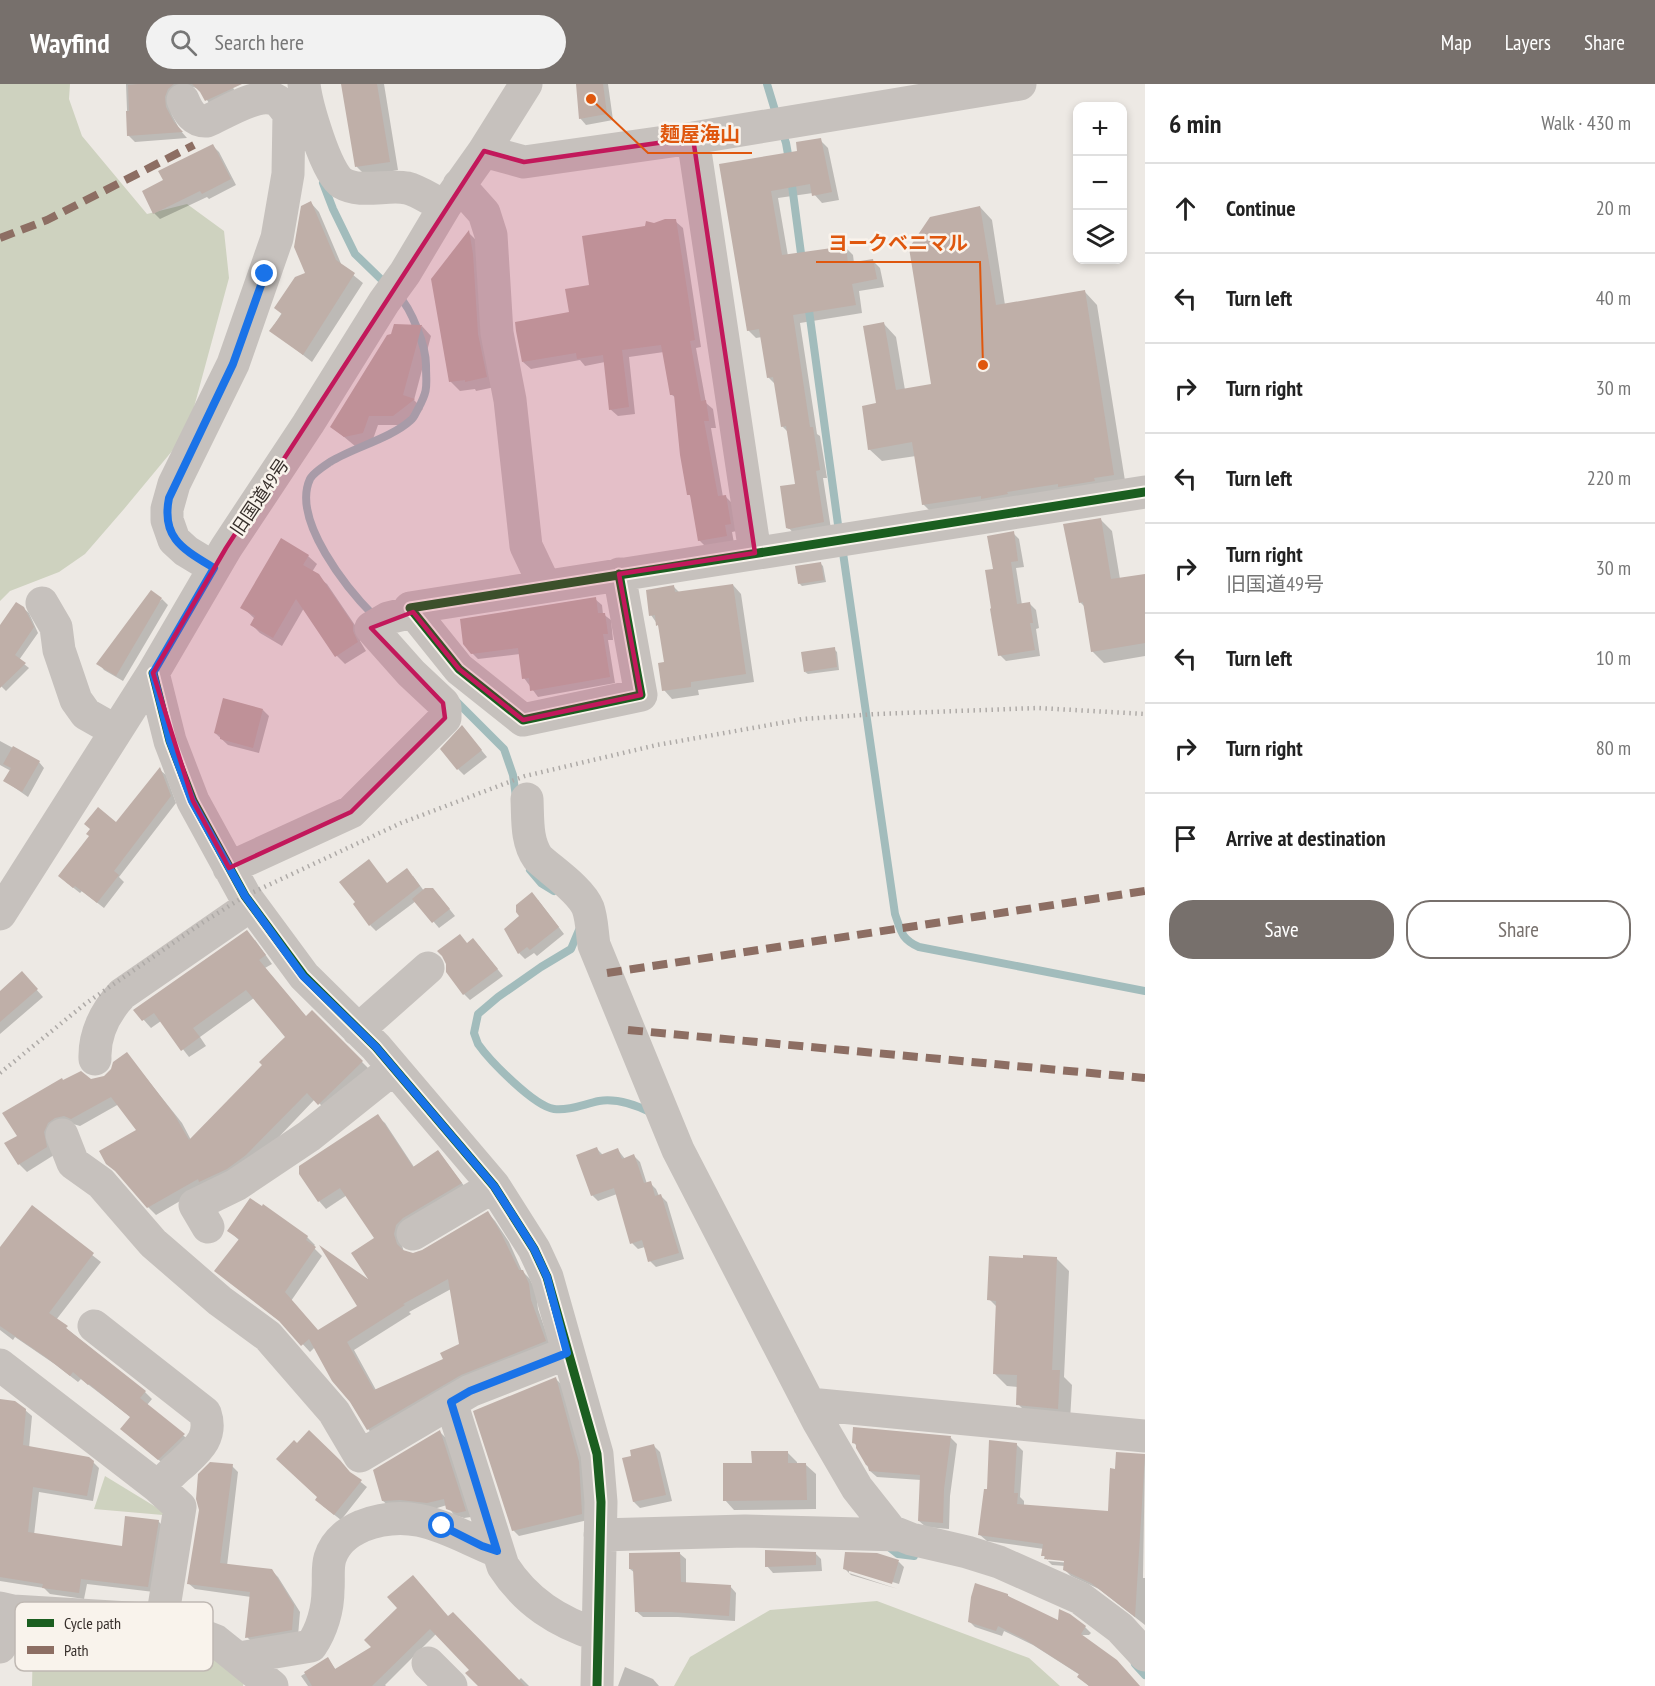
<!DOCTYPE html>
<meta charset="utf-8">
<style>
:root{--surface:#fff;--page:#f2f2f2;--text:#222;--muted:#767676;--line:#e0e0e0;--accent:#77706c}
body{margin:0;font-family:"PT Sans Narrow","Noto Sans JP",sans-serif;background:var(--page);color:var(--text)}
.controls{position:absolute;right:18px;top:18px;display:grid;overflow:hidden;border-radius:12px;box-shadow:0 3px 9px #0003}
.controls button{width:54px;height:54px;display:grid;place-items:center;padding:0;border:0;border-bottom:2px solid var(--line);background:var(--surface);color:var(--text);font:30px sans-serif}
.stop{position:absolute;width:18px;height:18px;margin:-14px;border:4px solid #1a73e8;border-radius:50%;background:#fff}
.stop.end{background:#1a73e8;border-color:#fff;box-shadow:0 2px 6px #0008}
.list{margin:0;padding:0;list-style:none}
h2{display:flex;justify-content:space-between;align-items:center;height:78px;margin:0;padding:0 24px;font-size:26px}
h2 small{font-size:20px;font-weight:400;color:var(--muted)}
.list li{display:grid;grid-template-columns:39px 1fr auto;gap:18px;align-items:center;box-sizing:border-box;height:90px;padding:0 24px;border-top:2px solid var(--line)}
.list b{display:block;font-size:22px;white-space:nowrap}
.list p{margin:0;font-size:20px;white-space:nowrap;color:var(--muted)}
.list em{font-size:20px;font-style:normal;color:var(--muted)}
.actions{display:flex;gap:12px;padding:18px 24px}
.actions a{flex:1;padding:14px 0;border:2px solid var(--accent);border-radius:24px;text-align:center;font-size:21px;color:var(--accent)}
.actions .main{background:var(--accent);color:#fff}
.icon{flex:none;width:33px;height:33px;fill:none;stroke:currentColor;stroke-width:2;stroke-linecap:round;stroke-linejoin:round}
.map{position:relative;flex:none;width:1145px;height:1602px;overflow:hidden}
header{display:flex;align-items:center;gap:36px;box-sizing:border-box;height:84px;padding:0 30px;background:var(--accent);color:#fff}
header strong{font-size:28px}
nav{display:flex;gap:33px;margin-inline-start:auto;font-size:21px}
.search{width:420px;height:54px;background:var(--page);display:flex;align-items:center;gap:15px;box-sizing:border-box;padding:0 21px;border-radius:33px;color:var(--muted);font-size:22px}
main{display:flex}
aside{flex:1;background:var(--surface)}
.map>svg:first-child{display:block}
.green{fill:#ced2bf}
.shadow{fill:#0003;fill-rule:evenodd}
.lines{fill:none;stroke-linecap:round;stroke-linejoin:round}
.stream{stroke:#a2bcbc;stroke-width:8}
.building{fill:#bfafa8;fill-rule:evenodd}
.minor{stroke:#c6c1bd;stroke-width:33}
.rail{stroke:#aeaaa7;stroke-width:4.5;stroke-dasharray:1.5 4.5;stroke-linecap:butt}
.quiet{stroke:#8d6e63;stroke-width:8;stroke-dasharray:15 8;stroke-linecap:butt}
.cycleway-casing{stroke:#f9f3ec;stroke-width:13}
.cycleway{stroke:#1b5e20;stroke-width:9}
.route{stroke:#1a73e8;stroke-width:8}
.marked{fill:#c2185b;fill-opacity:0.2;stroke:#c2185b;stroke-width:4.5;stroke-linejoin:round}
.labels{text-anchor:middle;stroke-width:5;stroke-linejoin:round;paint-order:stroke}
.street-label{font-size:18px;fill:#372f2b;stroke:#f9f3ec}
.key{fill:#f9f3ec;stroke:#bfb8b2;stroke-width:1.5}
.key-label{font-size:16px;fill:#372f2b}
.leader{fill:none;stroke:#df570e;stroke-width:2}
.callout-dot{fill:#df570e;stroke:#f9f3ec;stroke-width:2}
.callout-label{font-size:20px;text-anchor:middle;font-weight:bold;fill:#df570e;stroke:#f9f3ec;stroke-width:5;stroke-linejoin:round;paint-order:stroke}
</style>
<header>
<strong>Wayfind</strong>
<div class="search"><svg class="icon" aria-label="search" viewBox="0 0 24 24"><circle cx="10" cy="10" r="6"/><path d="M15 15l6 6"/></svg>Search here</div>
<nav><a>Map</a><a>Layers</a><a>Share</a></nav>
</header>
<main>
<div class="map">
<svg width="1145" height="1602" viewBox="0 0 1145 1602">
<rect width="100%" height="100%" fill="#ede9e4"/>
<path class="green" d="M0,0H70L69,15L82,52L147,130L187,120L224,147L229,194L187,349L124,425L85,470L59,488L10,507L0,517Z
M105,1392L164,1428L163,1431L94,1425Z
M877,1517L1029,1574L1060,1602H674L690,1573L770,1526Z
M136,1546L194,1556L245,1594L243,1602H32L33,1555L52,1549Z"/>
<path class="shadow" d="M126,0H231L237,11L212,23L199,5L193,3L170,22L172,31L180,46L187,54L135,58L128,51Z
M343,0H384L398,86L366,92L357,83Z
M577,0H608L613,36L586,41L580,34Z
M820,56L828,64L839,116L822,119L813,109L778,114L788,172L845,163L853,171L854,179L872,176L880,184L884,203L859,207L862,229L800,239L817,350L820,352L827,394H823L831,445L795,451L788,443L797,401L788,348L782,342L775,300L768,293L762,253L756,254L748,246L721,81L799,68Z
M213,62L219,68L236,101L209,115L207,113L160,135L154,129L165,97Z
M311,119L319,128L342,182L363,199L312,278L271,246L307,189Z
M980,123L992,136L1005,221L1085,208L1097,221L1126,403L936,433L923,420L916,372L882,377L869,365L877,321L884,240L896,253L905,306L933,302Z
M675,137L683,144L701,263L696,264L706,319L713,325L716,344H711L723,413H726L733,420L737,447L732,448L734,459L707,464L699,456L692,414L689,410L676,314L672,311L664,268L629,273L635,330L618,332L610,325L605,278L585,282L580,276L531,285L523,278L570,229L591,202L646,144L654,140Z
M469,149L478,158L495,303L476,307L475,305L460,307L450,297Z
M422,242L431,252L414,316L423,325L403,341H378L372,358L355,362L332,343Z
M1100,435L1112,447L1120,495L1145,491V572L1104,579L1092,567L1085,523L1080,518Z
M1013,449L1019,455L1024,483L1016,484L1022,521L1030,520L1036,526L1039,544L1036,545L1040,572L1006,577L1000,571Z
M308,472L317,480L312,488L327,500L361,550L360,557L366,567L345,580L337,572L304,524L282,562L260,549L252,541L255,535L242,523Z
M820,479L823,482L826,498L802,502L799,499Z
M733,501L741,510L754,598L698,606L699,611L672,615L664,606L666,580L660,544L651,531L674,503L680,509Z
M162,515L168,521L123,597L104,586L98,579Z
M595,515L602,521L603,530L611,536L613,556H608L615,599L538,613L524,594L520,570L478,575L472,569Z
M23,524L29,529L38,549L19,576L29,584L6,607L0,601V544Z
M834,565L837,568L839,586L808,590L805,588Z
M263,626L269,632L259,669L228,661L215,649Z
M468,650L487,673L464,691L458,685Z
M0,657L39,678L44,684L28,713L5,697L11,687L0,681Z
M160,686L166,691L176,719L119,793L124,798L104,824L82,807L80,809L66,798L91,752L116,740Z
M413,792L424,807L439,812L455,832L439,844L416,817L376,847L370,841L388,800Z
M538,816L564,850L537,872L534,869L525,875L519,869Z
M255,856L272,880L265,884L307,934L312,928L370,986L327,1027L315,1015L254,1079L206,1102L156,1131L148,1123L138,1046L119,1020L80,1042L73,1040L54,1071L27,1088L19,1080V1052L63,997L91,996L104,993L127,970L182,1039L191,1056L264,981L287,953L254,914L200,953L206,962L189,973L161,937L151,944L135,926Z
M467,860L479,862L503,892L470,916L464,910Z
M28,896L43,913L0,950V909Z
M377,1032L385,1039L414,1083L438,1067L468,1107L401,1158L404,1168L413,1170L423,1168L488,1129L495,1137L509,1158L522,1187L530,1195L536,1208L538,1225L552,1265L375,1353L368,1345L315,1263L310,1268L286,1242L216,1187L240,1157L229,1147L307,1153L315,1161L313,1163L322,1172L291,1217L318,1248L359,1222L373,1200L376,1154L347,1111L326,1125L319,1117ZM451,1205L461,1260L445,1275L376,1306L354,1266L411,1230L409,1228Z
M597,1065L603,1071L618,1066L625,1075L634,1072L640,1078L647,1100L650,1099L656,1105L659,1112H661L667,1118L684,1175L656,1183L650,1177L645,1163L638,1165L632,1159L617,1110L598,1117L592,1111Z
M32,1124L101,1178L56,1236L145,1308L152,1315L147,1321L191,1358L166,1382L130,1352L132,1334L81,1295L78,1298L56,1281L15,1253L13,1256L0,1246V1165Z
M1056,1174L1069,1187L1064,1293L1072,1301L1070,1337L1031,1333L1018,1320V1303L1007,1302L994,1289L998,1224L989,1215Z
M556,1295L562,1301L585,1386L588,1436L519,1452L513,1446Z
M0,1317L25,1326L32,1332L29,1364L93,1378L99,1384L93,1417L39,1408L34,1451L123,1464L158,1437L164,1443L154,1508L87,1500L84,1515L50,1510L44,1504L0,1497Z
M855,1345L951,1354L957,1360L950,1412L949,1445L926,1443L919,1437L921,1396L877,1393L870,1387L854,1358Z
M440,1348L446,1354L471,1433L464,1434L454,1431L447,1421L434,1425L390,1423L383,1417Z
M1016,1360L1023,1367L1020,1413L1024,1417V1422L1109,1429L1118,1370L1145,1371L1143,1494H1145V1541L1099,1505L1071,1492L1064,1485L1065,1482L1052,1481L1048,1477L1071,1479V1476L1048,1474V1476L1043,1471L1044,1465L987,1457L980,1451L988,1407Z
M654,1362L660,1368L672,1417L640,1424L634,1418L633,1373Z
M787,1368L797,1378V1381H806L816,1390V1425L734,1426L725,1416L753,1380Z
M232,1382L238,1388L227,1482L271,1486L278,1493L300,1528L298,1552L253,1559L247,1553L251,1513L195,1505L188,1499Z
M352,1391L367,1403L341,1436L323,1422L319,1413Z
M679,1469L686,1475V1500L730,1502L736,1509L735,1537L678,1533H643L636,1527L635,1489L630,1485Z
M815,1469L821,1475L822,1487L773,1489L767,1482Z
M899,1478L904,1483L899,1500L849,1485V1489L898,1505L851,1491L845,1485Z
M1007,1511L1012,1515L1059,1539L1085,1543L1091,1549L1089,1551H1080L1138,1602H1089L1079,1593L1080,1591L1033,1561L1004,1547L1002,1552L975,1543L969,1537Z
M449,1534L518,1597L521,1594L529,1602H480L471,1586L436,1550L385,1601L386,1602H308L301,1592L328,1575L336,1586Z
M625,1583L653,1595L659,1602H618Z"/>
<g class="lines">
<path class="stream" d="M767,0L777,33
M782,47L786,59L789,76
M791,94L802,177
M323,99L333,125L355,170L387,201
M808,219L839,448
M842,462L895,830C901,847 901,855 919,863L1145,907
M375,533C348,506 291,436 310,395C313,389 324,382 330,378C354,363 390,355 411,336C414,334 416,328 418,325C429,304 426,303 426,281C426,263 412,225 398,211
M454,615L504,665L513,691L516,713
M530,786L541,799L554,807
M579,846L571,865L541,883L498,913L478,930L474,949L478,960C490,977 534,1022 554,1025C569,1027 584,1020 599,1017C618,1014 636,1021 652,1029
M889,1463L898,1470L914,1472
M1135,1580L1145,1591"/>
</g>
<path class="building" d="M138,0H174L168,5L165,13L166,23L174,38L183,48L127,52L126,27H129L128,1Z
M192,0H242L205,17L200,8Z
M341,0H377L390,78L355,83Z
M576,0H603L607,30L579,35Z
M821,54L832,108L812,112L810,100L771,107L782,171L846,162L848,179L873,175L877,195L852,200L856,221L793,231L810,343H813L820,386L816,387L824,438L789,445L786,444L780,402L795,400L786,342L781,343L773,293L767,294L759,245L747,247L719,80L797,67L796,58Z
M213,60L231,95L202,110L200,107L153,130L142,107L163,96L158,87Z
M311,117L336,176L355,189L303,271L269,247L282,230L274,224L295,193L305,189L294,163L301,122Z
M980,122L996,221L1085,206L1114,391L1094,394L1095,397L1058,403V400L1007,408L1008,410L981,415V412L922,421L912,358L868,366L862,322L876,319L863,242L884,238L896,306L931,300L909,164L930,133Z
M665,135H676L695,256L690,257L701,317L706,316L709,337H704L718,412L726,411L731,440L725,441L727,452L698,457L690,411H687L680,371L674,311H670L661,261L622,266L629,323L609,326L603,271L577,275L576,269L522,278L516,247L515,238L569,228L565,205L589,201L582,152L645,142L646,137L654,139Z
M469,146L473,170L478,250L487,293L465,298V296L449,298L431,195Z
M394,240L422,241L403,311L415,315L393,332H369L363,349L344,353L330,343L387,251L391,250Z
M1101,434L1111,495L1145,490V559L1091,568L1083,518L1079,519L1063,440Z
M1014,447L1018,477L1011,478L1017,520L1030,518L1033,539H1030L1035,566L998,572L990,525L991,524L985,486L993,485L987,452Z
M281,454L309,471L303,481L319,490L353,540V547L358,558L335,573L296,515L273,554L250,541L255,532L240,524Z
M821,478L824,496L798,500L795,482Z
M733,500L746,590L691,598V603L662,607L658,579L664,578L658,541L656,542L655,531L649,532L646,506L674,501L675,508Z
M151,506L162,514L116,592L96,580Z
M596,513L598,529H605L608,550H603L610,593L530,607L529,594L522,595L518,564L471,570L463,560L460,535Z
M16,518L24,523L34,543L15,571L26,579L0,604V541Z
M835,563L837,583L804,588L801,568Z
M223,614L263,625L253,664L220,655V651L214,649Z
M462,641L482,666L457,686L440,665Z
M13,662L40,677L22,708L3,697L11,684L3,680Z
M160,683L171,712L114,787L119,791L97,819L75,802L73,804L58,792L89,752L86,750L90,745L84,740L98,723L116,738Z
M369,775L387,799L407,784L420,802L369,842L353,820L355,818L339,798Z
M425,804H433L450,825L432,839L412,815Z
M532,808L559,843L530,866L527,863L518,870L504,845L519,832L516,828V821Z
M247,846L266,871L259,876L306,932L312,926L363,977L318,1021L307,1009L246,1071L227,1085L199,1098L198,1095L147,1124L115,1087L106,1080L99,1067L136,1046L111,1013L71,1035L64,1032L55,1034L48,1039L44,1048L47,1063L18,1081L4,1059L17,1052L2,1029L62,994L63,996L81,987L91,995L104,992L111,985L113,978L127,968L174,1030L189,1056L262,981L259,978L285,953L246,906L193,944L200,953L181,967L154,929L142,937L133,926Z
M460,850L467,859L473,854L498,885L463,911L446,888V880L442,872L437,867Z
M22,887L38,905L0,938V907Z
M378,1030L413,1083L438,1066L462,1099L403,1134L396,1141L394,1150L397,1160L403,1166L413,1169L422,1166L488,1127L501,1149L519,1186H523L529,1200L531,1216L546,1257L461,1291L367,1346L350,1318L332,1297L309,1255L301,1262L279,1237L214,1187L239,1155L227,1147L250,1114L262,1122L263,1120L308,1152L306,1156L316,1163L285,1208L318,1246L357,1222L319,1161L368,1195L351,1169L374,1154L340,1104L318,1118L299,1090V1082ZM448,1195L459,1260L440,1269L443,1275L374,1306L347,1258L405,1221L403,1220Z
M597,1063L600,1071L618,1064L622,1075L634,1070L644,1099L651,1097L655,1112L661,1110L679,1169L648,1178L642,1156L630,1160L614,1104L591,1112L576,1071Z
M32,1121L94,1169L49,1229L68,1242L66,1244L146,1307L140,1314L185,1350L158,1376L120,1345L130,1333L89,1300L88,1301L73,1288L70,1292L47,1274L0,1242V1163Z
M1023,1171L1057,1173L1052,1286H1060L1058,1325L1016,1321L1017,1291L993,1290L996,1217L987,1216L989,1172L1023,1174Z
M556,1293L579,1378L582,1430L512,1447L473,1327Z
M0,1315L15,1317L26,1325L23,1361L89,1373L94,1377L87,1412L33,1403L28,1448L122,1462L125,1432L159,1436L148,1503L81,1495L79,1509L42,1504L43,1500L0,1493Z
M853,1343L951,1352L944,1405L943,1439L918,1437L920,1391L869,1387L868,1382L866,1381L856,1364V1360L852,1359Z
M309,1346L340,1376L350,1388L362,1396L334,1431L315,1416L317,1413L276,1375L294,1356L297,1359Z
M440,1346L466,1427L457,1429L446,1425L444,1415L427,1419L400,1416L382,1417L373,1386Z
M989,1356L1017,1359L1014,1409H1018L1017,1420L1108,1427L1110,1384L1115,1385L1116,1368L1145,1370L1135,1533L1091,1499L1063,1486L1064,1477L1044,1475L1045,1472H1041L1043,1460L978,1451L984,1405H987Z
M654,1360L666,1411L633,1418L622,1374L631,1372L630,1366Z
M751,1367H788V1379H806L807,1416L723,1417V1379H752Z
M210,1378L233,1380L220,1479L272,1485L294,1521L292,1546L245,1554L250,1508L187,1500L199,1426L196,1415L198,1390Z
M765,1466L816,1468V1481L765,1483Z
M680,1468L681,1498L731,1501L729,1532L671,1528H635L633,1485H629V1469Z
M845,1468L877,1469L899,1476L892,1500L843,1485Z
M413,1491L448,1532L453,1528L525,1602H478L465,1589L469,1586L430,1545L372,1602H312L304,1588L328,1573L335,1585L371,1563L364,1556L397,1524L387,1513Z
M975,1499L1008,1510V1512L1058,1536L1059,1525L1070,1530L1086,1542L1081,1550L1117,1576L1140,1602H1089L1077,1593L1079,1590L1026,1556L998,1542L996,1547L968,1538L971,1513Z"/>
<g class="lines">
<path class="minor" d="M304,0C306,19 326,90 342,99C360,110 388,100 407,104C419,107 433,117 445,122
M183,16C188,28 194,38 207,37C223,30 259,7 276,16C281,18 285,25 289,30L288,90L277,154L233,280L174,400L167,425V436L174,456L186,467L214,484
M693,54L755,469
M484,67L524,78L693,54L1020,0
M459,101L484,129L491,151L497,249L510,316L526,462L545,502
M619,490L641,611L523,636L459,585L410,524C655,485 900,446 1145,408
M42,519L56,543L59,566L76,616L86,630L116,647
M153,589L170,657L193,717L245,812L304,892L376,963L494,1102L534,1165L547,1193L597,1370L601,1418L597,1602
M527,715C528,735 526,757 538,774C552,787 581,806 588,824C592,835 592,849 594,861L678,1066L818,1337L857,1404L891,1447L911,1455L967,1468L999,1478L1080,1514L1120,1544L1145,1571
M229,784L351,728L445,634V623L443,619L411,589L371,544L388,534L413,528
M0,830L153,589L226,464L308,340L384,218L405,189L445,122L484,67L526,0
M358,946L428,884
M95,975C94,951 105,928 122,910L251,821
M62,1051L73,1079L101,1099L153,1159L220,1217L268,1252L334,1328L360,1372L470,1307L567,1269
M208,1143L195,1121L236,1101L309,1052L394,984
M413,1150L494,1102
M94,1242L205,1329C213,1353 198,1365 182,1380C173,1387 166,1395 158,1403
M0,1281L158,1403L180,1423L162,1536
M451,1318L503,1482C526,1518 558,1538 598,1551
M809,1320L1145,1352
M600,1451L745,1447L900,1451
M0,1524L13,1527L162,1536L216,1557L272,1602
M0,1563L13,1527
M239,1574L311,1562C322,1546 328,1525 328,1506C329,1495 327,1484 330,1474C335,1458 348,1448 362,1442C415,1421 450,1448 497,1467
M428,1579L451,1602"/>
<path class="rail" d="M0,989L85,920L202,839L245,812L401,739L525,692L657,661L803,635L877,630L1038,624L1145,630"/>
<path class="quiet" d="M0,154L47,136L194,61
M607,889L1145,807
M628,946L1145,994"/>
<g class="cycleway-casing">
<path id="cycleway" d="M619,490L641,611L523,636L459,585L410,524C655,485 900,446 1145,408
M153,589L170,657L193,717L245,812L304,892L376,963L494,1102L534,1165L547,1193L597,1370L601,1418L597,1602"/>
</g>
<use href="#cycleway" class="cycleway"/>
</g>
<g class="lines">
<path class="route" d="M265,190L233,280L169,414C161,454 183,465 214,484L153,589L170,657L192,717L245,812L303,892L376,963L494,1102L534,1165L547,1193L567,1269L470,1307L451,1318L497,1467L482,1462L442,1442"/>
</g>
<path class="marked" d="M693,54L755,469L619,490L641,611L523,636L459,585L413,528L371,544L443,619L445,634L351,728L229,784L193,717L153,589L226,464L484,67L524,78Z"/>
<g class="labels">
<g class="street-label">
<text transform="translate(260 413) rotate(-56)" y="6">旧国道49号</text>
</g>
</g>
<rect x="15" y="1518" width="198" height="69" rx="9" class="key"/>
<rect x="27" y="1535" width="27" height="8" fill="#1b5e20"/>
<rect x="27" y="1562" width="27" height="8" fill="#8d6e63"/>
<g class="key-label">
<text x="64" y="1545">Cycle path</text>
<text x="64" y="1572">Path</text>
</g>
<path class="leader" d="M591 15L648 69H752M983 281L980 178H816"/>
<g class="callout-dot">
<circle cx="591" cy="15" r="6"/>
<circle cx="983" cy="281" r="6"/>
</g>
<g class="callout-label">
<text x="700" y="57">麺屋海山</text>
<text x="898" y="166">ヨークベニマル</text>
</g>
</svg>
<div class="controls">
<button>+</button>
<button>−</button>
<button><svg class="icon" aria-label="layers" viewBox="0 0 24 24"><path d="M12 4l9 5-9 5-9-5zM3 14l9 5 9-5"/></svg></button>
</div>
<div class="stop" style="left:442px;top:1442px"></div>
<div class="stop end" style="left:265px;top:190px"></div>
</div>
<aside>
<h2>6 min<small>Walk · 430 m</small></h2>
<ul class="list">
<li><svg class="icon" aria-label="ahead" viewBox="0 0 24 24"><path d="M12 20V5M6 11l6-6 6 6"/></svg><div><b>Continue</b></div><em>20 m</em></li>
<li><svg class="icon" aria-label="left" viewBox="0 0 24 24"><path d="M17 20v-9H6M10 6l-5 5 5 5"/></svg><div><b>Turn left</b></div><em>40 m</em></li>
<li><svg class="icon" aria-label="right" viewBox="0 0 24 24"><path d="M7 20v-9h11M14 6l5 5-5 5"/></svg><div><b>Turn right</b></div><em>30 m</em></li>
<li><svg class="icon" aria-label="left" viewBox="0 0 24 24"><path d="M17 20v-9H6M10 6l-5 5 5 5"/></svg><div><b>Turn left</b></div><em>220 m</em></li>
<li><svg class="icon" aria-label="right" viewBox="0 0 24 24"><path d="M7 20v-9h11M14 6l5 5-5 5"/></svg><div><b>Turn right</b><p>旧国道49号</p></div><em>30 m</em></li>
<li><svg class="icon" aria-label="left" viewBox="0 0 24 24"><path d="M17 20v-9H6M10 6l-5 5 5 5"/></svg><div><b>Turn left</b></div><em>10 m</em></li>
<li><svg class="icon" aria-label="right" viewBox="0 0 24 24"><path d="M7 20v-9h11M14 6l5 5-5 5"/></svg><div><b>Turn right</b></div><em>80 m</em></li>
<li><svg class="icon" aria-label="arrive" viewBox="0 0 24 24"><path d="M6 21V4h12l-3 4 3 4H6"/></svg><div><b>Arrive at destination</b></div></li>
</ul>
<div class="actions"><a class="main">Save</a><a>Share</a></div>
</aside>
</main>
